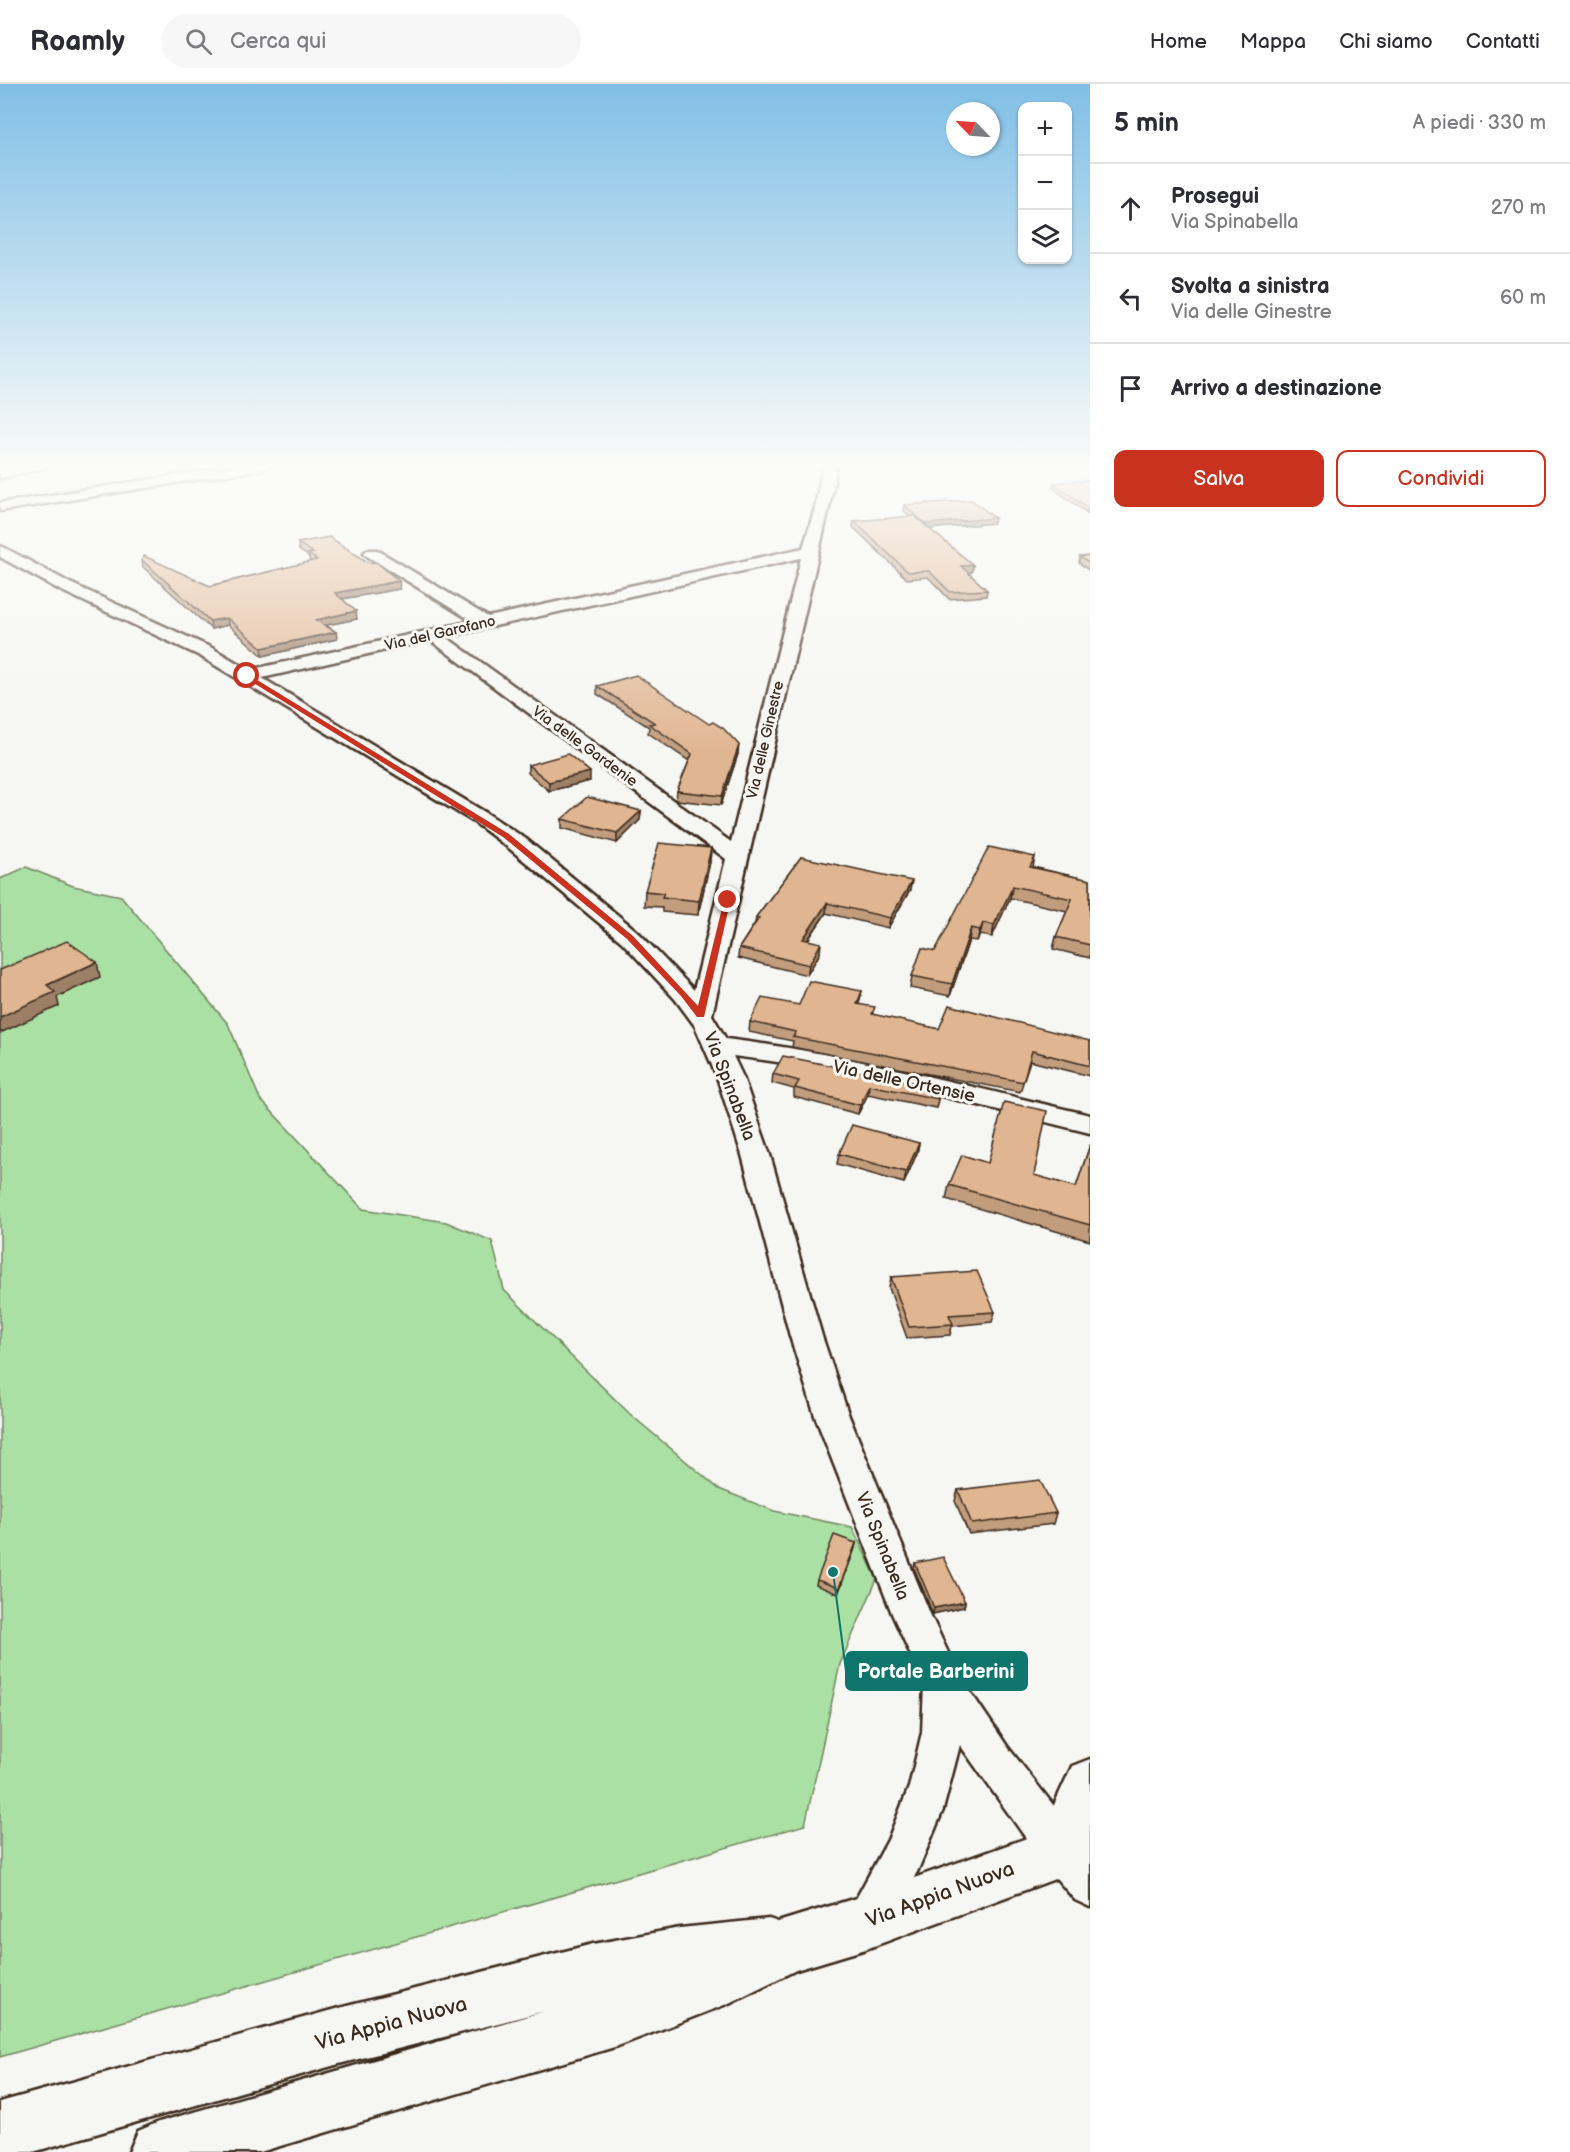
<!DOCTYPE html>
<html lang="it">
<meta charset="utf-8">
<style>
:root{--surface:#fff;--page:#f7f7f7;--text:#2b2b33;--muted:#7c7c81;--line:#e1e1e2;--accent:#c8321e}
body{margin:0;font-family:"Balsamiq Sans",sans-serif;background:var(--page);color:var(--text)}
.controls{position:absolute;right:18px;top:18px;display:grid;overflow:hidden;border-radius:12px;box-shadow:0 2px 4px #0004}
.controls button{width:54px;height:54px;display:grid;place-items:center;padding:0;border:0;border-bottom:2px solid var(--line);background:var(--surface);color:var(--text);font:30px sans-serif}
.compass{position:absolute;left:946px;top:18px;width:54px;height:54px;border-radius:50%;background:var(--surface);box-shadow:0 2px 4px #0004;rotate:295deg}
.stop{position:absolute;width:18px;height:18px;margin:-14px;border:4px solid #c8321e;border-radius:50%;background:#fff}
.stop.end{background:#c8321e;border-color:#fff;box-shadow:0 2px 6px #0008}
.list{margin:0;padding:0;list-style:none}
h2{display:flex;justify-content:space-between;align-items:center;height:78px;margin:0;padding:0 24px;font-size:26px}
h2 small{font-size:20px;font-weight:400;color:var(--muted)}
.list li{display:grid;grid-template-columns:39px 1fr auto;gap:18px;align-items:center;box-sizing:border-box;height:90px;padding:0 24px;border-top:2px solid var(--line)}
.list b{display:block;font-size:22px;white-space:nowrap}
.list p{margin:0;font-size:20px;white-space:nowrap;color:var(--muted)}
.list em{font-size:20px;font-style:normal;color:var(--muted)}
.actions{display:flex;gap:12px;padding:18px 24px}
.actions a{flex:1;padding:14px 0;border:2px solid var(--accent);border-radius:12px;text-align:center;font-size:21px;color:var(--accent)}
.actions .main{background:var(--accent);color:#fff}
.icon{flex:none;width:33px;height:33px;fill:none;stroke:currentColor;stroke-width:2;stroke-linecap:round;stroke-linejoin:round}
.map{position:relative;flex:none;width:1090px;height:2068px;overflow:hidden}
header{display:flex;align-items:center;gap:36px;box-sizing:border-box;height:84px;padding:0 30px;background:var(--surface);border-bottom:2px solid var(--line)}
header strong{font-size:28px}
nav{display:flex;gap:33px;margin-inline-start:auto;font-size:21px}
.search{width:420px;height:54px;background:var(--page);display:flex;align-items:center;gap:15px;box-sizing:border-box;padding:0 21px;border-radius:33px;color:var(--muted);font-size:22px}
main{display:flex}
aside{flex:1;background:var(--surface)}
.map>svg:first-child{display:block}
.green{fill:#aae0a4;stroke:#728561;stroke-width:1.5}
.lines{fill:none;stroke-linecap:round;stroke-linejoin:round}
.minor-casing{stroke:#3b2a1e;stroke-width:5}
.major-casing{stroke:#3b2a1e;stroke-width:5}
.minor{fill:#f6f6f2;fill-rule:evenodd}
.major{fill:#f6f6f2;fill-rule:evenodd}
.wall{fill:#c19c7d;stroke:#3b2a1e;stroke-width:1.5}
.shaded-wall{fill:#9d7f66;stroke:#3b2a1e;stroke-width:1.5}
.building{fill:#e0b591;stroke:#3b2a1e;stroke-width:1.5}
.route{fill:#c8321e}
.labels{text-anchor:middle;stroke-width:6;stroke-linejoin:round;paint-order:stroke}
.far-street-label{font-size:15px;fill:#3b2a1e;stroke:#f6f6f2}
.street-label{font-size:18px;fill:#3b2a1e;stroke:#f6f6f2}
.near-street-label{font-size:21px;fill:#3b2a1e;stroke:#f6f6f2}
.leader{fill:none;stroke:#0f766e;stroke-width:2}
.callout-dot{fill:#0f766e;stroke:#f6f6f2;stroke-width:2}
.callout{fill:#0f766e;stroke:#0f766e;stroke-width:2}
.callout-label{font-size:20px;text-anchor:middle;font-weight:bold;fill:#fff}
</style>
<header>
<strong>Roamly</strong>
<div class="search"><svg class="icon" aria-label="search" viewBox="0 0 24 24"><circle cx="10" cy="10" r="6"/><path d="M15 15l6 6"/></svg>Cerca qui</div>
<nav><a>Home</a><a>Mappa</a><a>Chi siamo</a><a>Contatti</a></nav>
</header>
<main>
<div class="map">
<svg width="1090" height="2068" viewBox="0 0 1090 2068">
<rect width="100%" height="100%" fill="#f6f6f2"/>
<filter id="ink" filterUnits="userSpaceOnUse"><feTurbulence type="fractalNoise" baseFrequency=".0167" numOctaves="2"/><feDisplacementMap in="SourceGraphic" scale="12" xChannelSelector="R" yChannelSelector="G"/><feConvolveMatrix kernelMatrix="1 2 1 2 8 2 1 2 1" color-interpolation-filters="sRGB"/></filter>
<g filter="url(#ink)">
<path class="green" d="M26,783L73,802L121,812L228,940L260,1015L363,1125L446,1138L492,1157L504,1206L631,1331L719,1405L774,1427L852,1443L877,1495L840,1580L805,1741L0,1973V795Z"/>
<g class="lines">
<g class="minor-casing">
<path id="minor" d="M24,381H47L45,384L0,394V386Z
M242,381H271L264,385L0,427V419Z
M823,381H837L829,424L712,931L726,955C849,970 970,1003 1090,1031V1049C972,1020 853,986 733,972L743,993L770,1071L822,1252L849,1332L931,1532L957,1588L1007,1662L1090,1768V1823L1075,1816L1045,1781L960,1661L943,1726L918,1786L883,1851L867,1857L851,1851L845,1835L888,1756L909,1703L922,1648L924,1600L893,1532L815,1332L790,1252L742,1071L717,993L695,942L675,915L622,858L510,765L474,738L200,572L58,505L0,473V462L5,464L70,499L212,564L249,586L472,537L367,472L364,469L367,466H377L488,533L803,464L815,424ZM801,474L731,758L446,553L486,544ZM430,556L726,775L694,906L638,848L526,755L488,730L262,594Z"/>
</g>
<g class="major-casing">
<path id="major" d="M1090,1675V1782L866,1865L796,1886L727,1920L618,1962L260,2068H129L138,2047L159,2038L545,1927L339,1980L33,2068H0V2018L339,1924L593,1860L680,1844L769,1835L778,1838L866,1811L1041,1749L1072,1682Z"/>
</g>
<use href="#minor" class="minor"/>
<use href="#major" class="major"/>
</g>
<path class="wall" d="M1090,396V429H1087L1053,404L1054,399Z
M904,421L994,439L929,445L973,481L972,488H967L987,506L986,512L949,515L928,493L907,495L853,443L854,437L911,433L903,426Z
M298,459L400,505L342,515L357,535L326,541L336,548L337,555L263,572L228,541L211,545L143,483L142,476L210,502L310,478L309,473L299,466Z
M1090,472V487L1079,479L1080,473Z
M597,602L738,670L721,721L676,716L677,707L689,677L648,649L649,643L597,610Z
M528,681L590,697L549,707L528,689Z
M641,727L640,736L617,759L562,744V735Z
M711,764L710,778L698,831L662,828V823L644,822L645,807Z
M801,773L910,806L888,844L826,829L808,856L820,869L807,891L738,874L739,864L755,839L756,833Z
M1035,773L1033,783L1090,796V874L1053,865L1056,853L1067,827L1010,814L992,853L980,851L977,857L969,856L950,912L910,904L912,892L935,867Z
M862,907L859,920L874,931L939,945L1090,957V992L1030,977L1020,1008L792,963L793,957L749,948L750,938L799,921Z
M773,990L941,1004L936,1024L868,1010L858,1030L794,1013V1005L772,999Z
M919,1059L917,1069L904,1099L837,1080L839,1070Z
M1090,1061V1157L946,1115L949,1101L988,1079L1076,1103Z
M891,1193L995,1228L992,1238L952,1242L950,1251L907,1254L889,1204Z
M958,1406L1056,1429L1053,1440L969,1450L955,1417Z
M856,1459L855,1464L838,1510L816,1501L817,1496Z
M915,1479L965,1518L964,1523L933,1530L914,1484Z"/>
<path class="shaded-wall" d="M1088,424H1090V429H1087Z
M995,434L994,439L926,445V440Z
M973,481L972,488L960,489L961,482Z
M399,497L400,505L336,516L335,509Z
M356,527L357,535L317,543L316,536Z
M227,534L228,541L211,545L210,537Z
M336,548L337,555L263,572L262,564Z
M739,661L738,670L721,721L722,712Z
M590,688V697L549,707V698Z
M641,727L640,736L617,759V749Z
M711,764L710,778L698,831L699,817Z
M912,797L910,806L888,844L890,834Z
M1013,802L1010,814L992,853L994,841Z
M827,819L826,829L802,864L803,855Z
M983,839L980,851L977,857L980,846Z
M971,844L969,856L950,912L952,900Z
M821,859L820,869L807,891L809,881Z
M97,878L100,893L57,913L59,922L0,949V933L47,901Z
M869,1001L868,1010L858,1030L860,1021Z
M919,1059L917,1069L904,1099L906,1088Z
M856,1459L855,1464L838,1510L839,1504Z
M965,1518L964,1523L933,1530L934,1524Z"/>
<path class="building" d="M1090,396V424H1088L1054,399Z
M972,416L995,434L926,440L904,421Z
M914,432L973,481L961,482L987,506L950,508L929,487L908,488L854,437Z
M329,453L369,479L376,478L399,497L335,509L356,527L316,536L336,548L262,564L227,534L210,537L142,476L144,472L210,502L317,476L308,470L313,469L298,459Z
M1090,472V480L1080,473Z
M636,591L709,640L713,638L723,644L739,661L722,712L677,707L692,670L649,640L655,639L597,602Z
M568,670L590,688L549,698L528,681Z
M587,713L641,727L617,749L562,735Z
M659,759L711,764L699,817L662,813L664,809L645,807Z
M989,763L1035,773L1030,783L1090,796V861L1056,853L1072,815L1013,802L994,841L983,839L980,846L971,844L952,900L912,892L922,864L935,867Z
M801,773L912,797L890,834L827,819L803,855L821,859L809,881L739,864L759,834L756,833Z
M67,857L97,878L47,901L55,908L0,933V886Z
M809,897L862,907L857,920L875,923L872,930L939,945L949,921L1090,957V982L1032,967L1023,998L793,953L796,948L750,938L762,914L799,921Z
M783,972L941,1004L938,1015L869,1001L860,1021L795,1004L799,997L773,990Z
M1004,1018L1047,1027L1034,1091L1076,1103L1090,1061V1141L949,1101L962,1071L988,1079Z
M852,1041L919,1059L906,1088L839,1070Z
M977,1187L995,1228L949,1231L953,1240L909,1243L891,1193Z
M1040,1396L1056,1429L972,1440L958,1406Z
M834,1451L856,1459L839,1504L817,1496Z
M943,1473L965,1518L934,1524L915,1479Z"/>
</g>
<linearGradient id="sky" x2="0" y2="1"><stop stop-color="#80bfe6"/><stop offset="0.57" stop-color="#fbfbf9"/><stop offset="1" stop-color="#fbfbf9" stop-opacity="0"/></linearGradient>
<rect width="1090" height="670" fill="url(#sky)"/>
<path class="route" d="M244,591H249L509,750L633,852L698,922L724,816L731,814L704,933H697L681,912L627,855L503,753L244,593Z"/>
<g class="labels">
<g class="far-street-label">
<text transform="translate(440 549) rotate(-13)" y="5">Via del Garofano</text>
<text transform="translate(765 656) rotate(-77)" y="5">Via delle Ginestre</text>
<text transform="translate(585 662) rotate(36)" y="5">Via delle Gardenie</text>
</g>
<g class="street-label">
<text transform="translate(904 997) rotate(12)" y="6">Via delle Ortensie</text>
<text transform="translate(730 1002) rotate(69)" y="6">Via Spinabella</text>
<text transform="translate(883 1462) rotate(68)" y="6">Via Spinabella</text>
</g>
<g class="near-street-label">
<text transform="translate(940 1810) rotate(-20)" y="7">Via Appia Nuova</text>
<text transform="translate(391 1939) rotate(-15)" y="7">Via Appia Nuova</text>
</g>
</g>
<path class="leader" d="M833 1488L846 1587"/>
<circle class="callout-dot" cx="833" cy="1488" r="6"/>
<rect class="callout" x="846" y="1568" width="181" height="38" rx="6"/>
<g class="callout-label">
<text x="936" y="1594">Portale Barberini</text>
</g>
</svg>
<div class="controls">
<button>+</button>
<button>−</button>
<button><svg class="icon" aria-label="layers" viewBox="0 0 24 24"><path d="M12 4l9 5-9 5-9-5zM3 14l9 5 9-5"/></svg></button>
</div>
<svg class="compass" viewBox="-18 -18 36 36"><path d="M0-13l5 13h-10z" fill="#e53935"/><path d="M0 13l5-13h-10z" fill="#7c7c81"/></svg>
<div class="stop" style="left:247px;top:592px"></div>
<div class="stop end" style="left:728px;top:816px"></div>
</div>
<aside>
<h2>5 min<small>A piedi · 330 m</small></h2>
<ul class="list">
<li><svg class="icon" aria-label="ahead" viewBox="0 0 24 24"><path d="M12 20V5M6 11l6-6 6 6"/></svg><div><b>Prosegui</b><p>Via Spinabella</p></div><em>270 m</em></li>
<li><svg class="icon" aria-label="left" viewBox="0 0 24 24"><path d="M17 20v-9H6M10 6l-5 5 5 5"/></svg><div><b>Svolta a sinistra</b><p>Via delle Ginestre</p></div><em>60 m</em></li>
<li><svg class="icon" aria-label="arrive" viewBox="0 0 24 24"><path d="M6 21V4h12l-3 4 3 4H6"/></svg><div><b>Arrivo a destinazione</b></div></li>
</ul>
<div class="actions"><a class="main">Salva</a><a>Condividi</a></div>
</aside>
</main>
